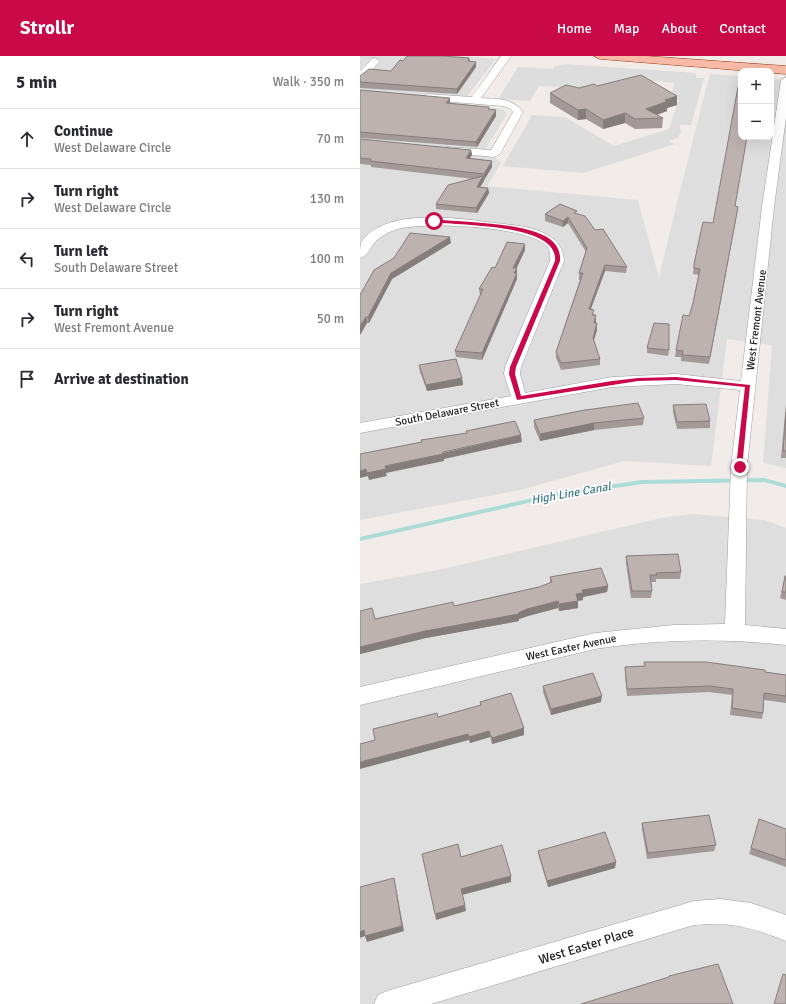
<!DOCTYPE html>
<meta charset="utf-8">
<style>
:root{--surface:#fff;--page:#f2f2f3;--text:#2b2b33;--muted:#7c7c81;--line:#e1e1e2;--accent:#c90948}
body{margin:0;font-family:Signika,sans-serif;background:var(--page);color:var(--text)}
.controls{position:absolute;right:12px;top:12px;display:grid;overflow:hidden;border-radius:8px;box-shadow:0 4px 16px #0002}
.controls button{width:36px;height:36px;display:grid;place-items:center;padding:0;border:0;border-bottom:1px solid var(--line);background:var(--surface);color:var(--text);font:20px sans-serif}
.stop{position:absolute;width:12px;height:12px;margin:-9px;border:3px solid #c90948;border-radius:50%;background:#fff}
.stop.end{background:#c90948;border-color:#fff;box-shadow:0 1px 4px #0008}
.list{margin:0;padding:0;list-style:none}
h2{display:flex;justify-content:space-between;align-items:center;height:52px;margin:0;padding:0 16px;font-size:17px}
h2 small{font-size:13px;font-weight:400;color:var(--muted)}
.list li{display:grid;grid-template-columns:26px 1fr auto;gap:12px;align-items:center;box-sizing:border-box;height:60px;padding:0 16px;border-top:1px solid var(--line)}
.list b{display:block;font-size:15px;white-space:nowrap}
.list p{margin:0;font-size:13px;white-space:nowrap;color:var(--muted)}
.list em{font-size:13px;font-style:normal;color:var(--muted)}
.icon{flex:none;width:22px;height:22px;fill:none;stroke:currentColor;stroke-width:2;stroke-linecap:round;stroke-linejoin:round}
.map{position:relative;flex:none;width:426px;height:948px;overflow:hidden}
header{display:flex;align-items:center;gap:24px;box-sizing:border-box;height:56px;padding:0 20px;background:var(--accent);color:#fff}
header strong{font-size:19px}
nav{display:flex;gap:22px;margin-inline-start:auto;font-size:14px}
main{display:flex}
aside{flex:1;background:var(--surface)}
.map>svg:first-child{display:block}
.residential{fill:#dfdedf}
.parking{fill:#ddd}
.lines{fill:none;stroke-linecap:round;stroke-linejoin:round}
.stream{fill:#abdcd7;fill-rule:evenodd}
.minor-casing{stroke:#9e9e9e;stroke-width:1}
.major-casing{stroke:#983807;stroke-width:1}
.minor{fill:#fff;fill-rule:evenodd}
.major{fill:#f8baa7;fill-rule:evenodd}
.wall{fill:#a39998}
.shaded-wall{fill:#857d7c}
.building{fill:#beb2b1;stroke:#857d7c}
.route{fill:#c90948}
.labels{text-anchor:middle;stroke-width:3.5;stroke-linejoin:round;paint-order:stroke}
.street-label{font-size:11px;fill:#212121;stroke:#fff}
.water-label{font-size:12px;font-style:italic;fill:#417b87;stroke:#fff}
.near-street-label{font-size:13px;fill:#212121;stroke:#fff}
</style>
<header>
<strong>Strollr</strong>
<nav><a>Home</a><a>Map</a><a>About</a><a>Contact</a></nav>
</header>
<main>
<aside>
<h2>5 min<small>Walk · 350 m</small></h2>
<ul class="list">
<li><svg class="icon" aria-label="ahead" viewBox="0 0 24 24"><path d="M12 20V5M6 11l6-6 6 6"/></svg><div><b>Continue</b><p>West Delaware Circle</p></div><em>70 m</em></li>
<li><svg class="icon" aria-label="right" viewBox="0 0 24 24"><path d="M7 20v-9h11M14 6l5 5-5 5"/></svg><div><b>Turn right</b><p>West Delaware Circle</p></div><em>130 m</em></li>
<li><svg class="icon" aria-label="left" viewBox="0 0 24 24"><path d="M17 20v-9H6M10 6l-5 5 5 5"/></svg><div><b>Turn left</b><p>South Delaware Street</p></div><em>100 m</em></li>
<li><svg class="icon" aria-label="right" viewBox="0 0 24 24"><path d="M7 20v-9h11M14 6l5 5-5 5"/></svg><div><b>Turn right</b><p>West Fremont Avenue</p></div><em>50 m</em></li>
<li><svg class="icon" aria-label="arrive" viewBox="0 0 24 24"><path d="M6 21V4h12l-3 4 3 4H6"/></svg><div><b>Arrive at destination</b></div></li>
</ul>
</aside>
<div class="map">
<svg width="426" height="948" viewBox="0 0 426 948">
<rect width="100%" height="100%" fill="#f1ebe9"/>
<path class="residential" d="M0,0H101L136,3L101,48L143,53L147,58L126,92L141,107L127,130L278,144L299,222L317,146L350,18L381,20V81H411V23L426,24V412L403,407L412,289L367,283L351,410L264,405L160,434L0,464Z
M333,458L405,464L426,472V948H0V528L78,514L301,462Z"/>
<path class="parking" d="M205,8L336,17V22H344L331,69H320L321,77L317,82L309,85L315,88L223,117L143,110L172,59L205,61L254,90L309,73L319,43L310,42L315,27L284,24L251,34L179,30L170,45L138,43L158,11L193,13L195,10Z"/>
<g class="lines">
<path class="stream" d="M404,422L426,428V432L404,426L282,428L195,441L0,485V481L195,437L282,424Z"/>
<g class="minor-casing">
<path id="minor" d="M141,0H151L121,42C137,43 153,42 163,56L140,98L134,101L82,96L80,94L86,91L131,94L153,56L149,52L143,50L67,44L62,41L67,38L112,41Z
M15,2L20,5L3,23L0,24V15L12,3Z
M426,21V61L414,151L387,411L385,569L426,573V589C362,582 299,583 235,593L0,649V631L235,577L314,569L365,568L371,411L380,334L316,328L252,331L0,377V367L151,340L144,318L145,311L190,205C190,200 191,195 187,190C169,170 57,164 32,175C27,177 20,181 16,185C11,190 8,200 0,202C0,197 0,191 1,187C22,151 100,162 134,167C153,169 176,170 192,182C200,187 203,195 204,205L161,311L160,318L165,337L252,321L316,318L381,325L402,151L421,24Z
M360,843L391,847L426,859V885C393,872 370,865 334,869L71,948H14L18,939L27,935L334,845Z"/>
</g>
<g class="major-casing">
<path id="major" d="M234,0H286L426,10V18L240,3Z"/>
</g>
<use href="#minor" class="minor"/>
<use href="#major" class="major"/>
</g>
<path class="wall" d="M109,2L110,5L116,11L97,38L0,32V20L31,15L43,5Z
M237,30L317,40V49L307,52V55L297,59L303,62L302,72L275,73L265,67L243,73L226,63L218,64L190,47V37L219,32Z
M0,34L129,54L136,60L117,91L0,82Z
M0,83L111,94L112,99L110,102L132,105V111L120,131L128,132L129,137L117,157L76,153V148L113,123L11,111V109L0,108Z
M375,150L378,151L377,157L349,308L321,305V301H315L316,294L329,260L333,247L339,219L333,218L334,208L353,167Z
M217,157L235,174L267,211L266,217L245,215L231,253L234,259H236V267L237,274L234,285L240,303V309L201,314L196,302V296L220,224H219V217L226,196L208,167L203,171L185,165V158Z
M91,187L32,223L9,267H7L0,279V239Z
M165,194L156,212L157,218V223L122,304L96,301L95,295L120,239L119,233L135,212Z
M287,292L309,294L308,300L287,297Z
M59,309L102,322L103,329L67,335L60,316Z
M426,347V402H421Z
M313,349L350,365V372L317,373L313,356Z
M284,362L283,369L234,374L180,385L174,371V364Z
M266,500L321,516L320,523H296V526H291L292,535L291,542H271L266,507Z
M425,520H426V544L420,542Z
M190,521L248,530L247,536L223,541V544L218,545V552L199,555L198,552L168,560L159,563V565L66,582L0,598V555L15,563L94,550L179,531L190,527Z
M284,606L405,616L426,619V647L404,644L403,657L402,663L370,659L372,639L349,636L267,640L265,617V611L284,610Z
M183,630L241,646L191,659L183,636Z
M120,646L164,672V679L132,688L130,681L110,687L109,684H15L78,661L120,650Z
M282,767L356,789L354,795L287,803L282,773Z
M426,773V811L389,798L391,792Z
M178,795L256,806L255,812L188,831L179,801Z"/>
<path class="shaded-wall" d="M116,6V11L97,38V33Z
M317,40V49L307,52V55L285,63L286,53L305,44Z
M90,42V47H86Z
M226,53V63L218,64V54Z
M136,54V60L117,91L116,86Z
M265,57V67L243,73V64Z
M111,94L112,99L106,108V102Z
M132,105V111L124,124V118Z
M123,120L124,125L117,136V131Z
M128,132L129,137L117,157L116,152Z
M378,151L377,157L349,308L350,301Z
M208,161V167L203,171V165Z
M90,181L91,187L32,223L9,267L8,261L31,217Z
M165,188V194L154,218L153,212Z
M245,209V215L228,260L229,253Z
M157,212V223L122,304V297Z
M236,259V266L234,273V267Z
M6,261L7,267L0,279V270Z
M237,267V274L232,289L233,282Z
M102,322L103,329L67,335L66,329Z
M234,367V374L180,385V378Z
M161,379L162,386L84,403V405L26,417L27,420L9,424L7,417L25,410Z
M6,413L8,420L0,422V415Z
M248,530L247,536L223,541V544L216,545V538L222,534Z
M198,545V552L168,560L159,563V565L66,582L0,598V591L65,575L158,557L167,553Z
M218,545V552L199,555V548Z
M242,640L241,646L191,659V653Z
M164,672V679L132,688V682Z
M129,675L130,681L110,687L109,681Z
M108,678L109,684L0,713V706Z
M256,806L255,812L188,831L187,825Z
M151,820V826L102,839L101,833Z
M34,822L44,875L7,886L5,880L0,882V876Z
M105,849L106,855L76,864L75,858Z"/>
<path class="building" d="M47,0H83L109,2L108,5L116,6L97,33L0,26V20L9,13L31,15L40,4L43,5Z
M281,19L317,40L305,44L308,45L286,53L303,62L275,63L265,57L243,64L226,53L218,54L190,37L206,29L219,32L234,28L237,30Z
M381,28V81H387L375,150L378,151L350,301L322,299L323,295L316,294L323,259L329,260L333,247L340,213L334,212V208L343,166L353,167L378,31H381Z
M0,34L90,42L86,47L129,51L128,53L136,54L116,86L0,76Z
M0,83L111,94L106,102L132,105L124,118L10,105L11,103L0,102Z
M123,120L117,131L128,132L116,152L76,148L88,129Z
M200,148L217,155L214,157L225,160L235,174L243,173L267,211L245,209L229,253L234,254L232,259H236L234,267H237L233,282L240,303L201,307L196,296L223,217H219L227,192L208,161L203,165L185,158Z
M50,177L90,181L31,217L8,261H6L0,270V239L14,214L34,202Z
M147,186L165,188L153,212H157L154,217H157L122,297L95,295L123,233H119L132,211L135,212Z
M294,267L309,268V294L287,292Z
M96,303L102,322L66,329L59,309Z
M278,347L284,362L234,367L180,378L174,364L225,354Z
M346,348L350,365L317,366L313,349Z
M426,356V395H423Z
M155,365L161,379L83,396V398L25,410L26,413L7,417L6,413L0,415V398L62,386L61,384L107,377L106,375Z
M318,498L321,516L296,517L297,519H290L292,535H272L266,500Z
M241,512L248,530L222,534L223,537L216,538L218,545L199,548L198,545L167,553L158,557L159,558L65,575L0,591V555L12,552L15,563L93,546L94,550L179,531L192,526L190,521Z
M425,520H426V536H422Z
M284,606H346L405,614V616L426,619V640L404,637L403,657L372,652L373,633L350,630L267,633L265,611L285,610Z
M233,617L242,640L191,653L183,630Z
M151,637L164,672L132,682L129,675L109,681L108,678L0,706V688L15,684L13,673L77,657L78,661L121,649L120,646Z
M349,759L356,789L288,797L282,767Z
M399,763L426,773V804L391,792Z
M245,776L256,806L187,825L178,795Z
M98,788L101,801L142,789L151,820L101,833L105,849L75,858L62,798Z
M34,822L42,870L5,880L4,874L0,876V831Z
M358,908L373,948H221L309,921V920Z
M423,918L426,919V948H414Z"/>
<path class="route" d="M74,163C107,167 157,166 185,180C195,185 201,194 200,205L156,311L155,318L161,340L252,325L278,322L316,321L390,329L382,412L376,411L385,331L316,324L278,325L157,344L149,318L150,311L195,205C199,167 99,170 73,166Z"/>
<g class="labels">
<g class="street-label">
<text transform="translate(396 264) rotate(-83)" y="4">West Fremont Avenue</text>
<text transform="translate(87 356) rotate(-11)" y="4">South Delaware Street</text>
<text transform="translate(211 591) rotate(-12)" y="4">West Easter Avenue</text>
</g>
<g class="water-label">
<text transform="translate(211 437) rotate(-10)" y="4">High Line Canal</text>
</g>
<g class="near-street-label">
<text transform="translate(226 889) rotate(-17)" y="5">West Easter Place</text>
</g>
</g>
</svg>
<div class="controls">
<button>+</button>
<button>−</button>
</div>
<div class="stop" style="left:74px;top:165px"></div>
<div class="stop end" style="left:380px;top:411px"></div>
</div>
</main>
